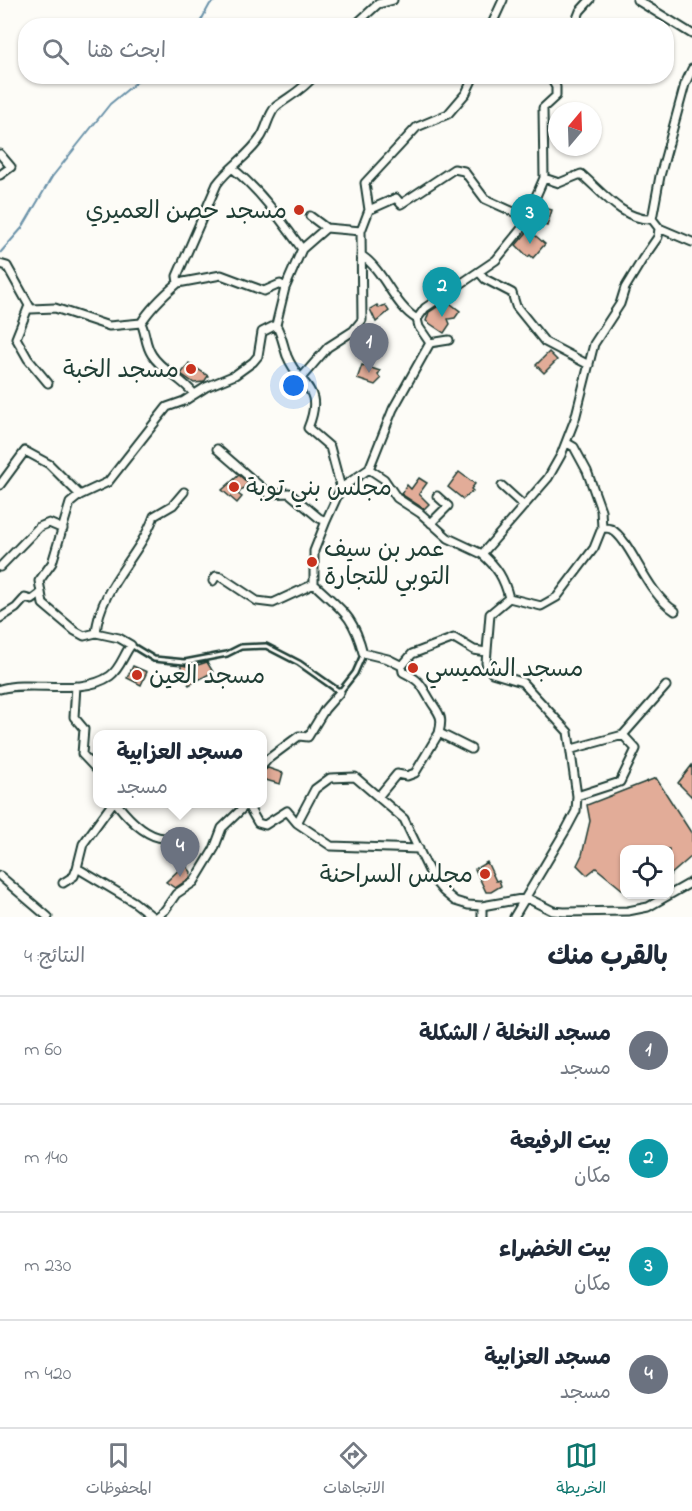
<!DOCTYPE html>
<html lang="ar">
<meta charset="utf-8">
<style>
:root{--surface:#fff;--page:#f2f2f3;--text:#1f2937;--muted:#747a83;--line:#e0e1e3;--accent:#0f766e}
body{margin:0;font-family:"Indie Flower","Playpen Sans Arabic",sans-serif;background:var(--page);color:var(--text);direction:rtl}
.controls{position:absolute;right:18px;bottom:18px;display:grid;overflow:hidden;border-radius:12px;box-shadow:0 2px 4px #0004}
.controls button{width:54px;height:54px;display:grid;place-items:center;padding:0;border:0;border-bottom:2px solid var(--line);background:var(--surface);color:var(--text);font:30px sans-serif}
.compass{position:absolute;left:548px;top:102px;width:54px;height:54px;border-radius:50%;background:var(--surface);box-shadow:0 2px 4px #0004;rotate:19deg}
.you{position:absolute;left:294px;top:386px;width:21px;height:21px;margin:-15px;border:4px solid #fff;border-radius:50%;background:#1a73e8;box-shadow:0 0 0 9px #1a73e833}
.badge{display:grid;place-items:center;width:39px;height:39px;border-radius:50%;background:var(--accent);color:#fff;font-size:20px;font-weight:700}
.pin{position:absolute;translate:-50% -50px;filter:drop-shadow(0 2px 3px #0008)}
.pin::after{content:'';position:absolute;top:32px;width:21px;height:18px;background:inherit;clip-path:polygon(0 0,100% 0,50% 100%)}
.popup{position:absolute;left:93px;top:730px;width:174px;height:78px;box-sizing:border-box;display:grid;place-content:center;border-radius:12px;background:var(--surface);filter:drop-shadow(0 2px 4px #0005);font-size:20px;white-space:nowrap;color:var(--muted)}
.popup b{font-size:22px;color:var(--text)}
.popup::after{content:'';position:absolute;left:50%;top:100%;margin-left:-12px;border:12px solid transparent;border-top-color:var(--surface)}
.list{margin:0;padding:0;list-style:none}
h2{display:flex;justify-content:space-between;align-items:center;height:78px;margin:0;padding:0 24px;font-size:26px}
h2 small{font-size:20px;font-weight:400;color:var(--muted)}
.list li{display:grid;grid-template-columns:39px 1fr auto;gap:18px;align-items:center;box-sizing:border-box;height:108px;padding:0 24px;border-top:2px solid var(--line)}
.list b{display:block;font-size:22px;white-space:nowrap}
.list p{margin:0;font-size:20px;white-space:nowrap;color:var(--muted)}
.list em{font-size:20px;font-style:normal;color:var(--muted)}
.icon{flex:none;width:33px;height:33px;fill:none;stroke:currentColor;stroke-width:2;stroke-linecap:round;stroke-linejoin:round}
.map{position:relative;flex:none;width:692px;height:917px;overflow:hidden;direction:ltr}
.search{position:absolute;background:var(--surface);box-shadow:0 2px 4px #0004;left:18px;right:18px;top:18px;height:66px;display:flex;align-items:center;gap:15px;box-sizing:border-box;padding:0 21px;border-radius:24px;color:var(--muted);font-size:22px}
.sheet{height:510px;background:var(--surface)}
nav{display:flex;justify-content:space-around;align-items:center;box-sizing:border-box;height:84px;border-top:2px solid var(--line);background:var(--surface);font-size:16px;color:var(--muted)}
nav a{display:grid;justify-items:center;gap:3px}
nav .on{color:var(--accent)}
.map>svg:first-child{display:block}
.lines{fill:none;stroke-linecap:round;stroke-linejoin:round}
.stream{stroke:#6a92a9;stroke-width:2}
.building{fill:#e2ac98;stroke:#1f3d34;stroke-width:1.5}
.lane-casing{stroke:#1f3d34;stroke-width:8}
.street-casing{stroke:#1f3d34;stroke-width:11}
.lane{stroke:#fdfcf7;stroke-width:3}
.street{stroke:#fdfcf7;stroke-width:7}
.poi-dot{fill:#c8321e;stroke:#fdfcf7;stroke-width:2}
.labels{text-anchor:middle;stroke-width:5;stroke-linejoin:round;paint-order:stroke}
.poi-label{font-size:24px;fill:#1f3d34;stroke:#fdfcf7;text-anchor:start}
</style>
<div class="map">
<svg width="692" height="917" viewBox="0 0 692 917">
<rect width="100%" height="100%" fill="#fdfcf7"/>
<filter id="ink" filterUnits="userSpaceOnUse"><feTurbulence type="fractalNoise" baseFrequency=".0167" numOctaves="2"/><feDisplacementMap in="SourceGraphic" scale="12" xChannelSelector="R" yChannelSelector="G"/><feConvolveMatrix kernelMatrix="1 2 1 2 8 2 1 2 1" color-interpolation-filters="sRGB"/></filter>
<g filter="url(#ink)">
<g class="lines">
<path class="stream" d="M198,26L210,4L217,0
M0,253L22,228L52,177L110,104L144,76"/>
</g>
<path class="building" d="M538,206L552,210L547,226L532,221Z
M529,230L545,244L533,258L530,255L528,257L516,245Z
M447,301L460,311L455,318L448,319L450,324L444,333L426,321L429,312L440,305L443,306Z
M377,305L379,308L385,305L389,311L376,322L370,309Z
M549,352L557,360L544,373L536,365Z
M189,363L208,376L204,382L194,383L181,374Z
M362,365L380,371L378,375L381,379L375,385L357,379Z
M459,472L475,484L471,489L473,491L463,499L448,487Z
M239,475L248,483L238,494L242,497L237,503L222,490Z
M419,478L427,483L419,494L429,504L424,509L401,494L407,485L411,489Z
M207,662L213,672L189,685L181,672V665L192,667Z
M133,666L147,672L141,685L127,678Z
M692,765V797L678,783Z
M268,768L283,773L280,784L262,779L263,771Z
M656,778L692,834V856L669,876V849H624V891L596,868L587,875L577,865L582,855L590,821L587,805Z
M487,862L496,881L499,880L501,886L491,892H486L475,869Z
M185,864L191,872L190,878L175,888L166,882Z"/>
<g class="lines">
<g class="lane-casing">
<path id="lane" d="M131,645L154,659L185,662L227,654L241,647L266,646L299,663L340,692L355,673L363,655"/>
</g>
<g class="street-casing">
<path id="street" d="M637,0L692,34
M354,26L378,4L393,0
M491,26L503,0
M574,26L580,11L590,0
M0,154L11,167L0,175
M232,168C260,190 281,220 302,249L285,288
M544,178L559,183L581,174C601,191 624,221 652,219
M369,210L396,198L401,204L454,169L464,171L485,199L527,218
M310,216L326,228
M659,228L692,242
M302,249L326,228L361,231
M361,255C385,271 393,305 417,319
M0,264L7,266L31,309L55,308L109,326L141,323C151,307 164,295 178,283L177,276L217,184C230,166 249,156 261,137C267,128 269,111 278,105C290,96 304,89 314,76
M480,273L485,279L512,293L516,306L545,342L589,365
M178,283L221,275L264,291L280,284L285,288L276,325
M28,308L16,338L28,359L48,383
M141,323C146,333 145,345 152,355C162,371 182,378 194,394
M430,343L449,340
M302,377L328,347L353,331L362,320L361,231L369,210L365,183L417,127L448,114L466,93L474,76
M217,449L269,494L289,493L319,518L326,521
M369,469L341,488L326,521L314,551V584C341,610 353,614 363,653L388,659L402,666L412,654L454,638L474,650L486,652
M0,485L25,451L49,464L80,495
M502,486L524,506
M431,523L448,506L437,496
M602,528C605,528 609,528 611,529C632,541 645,592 675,611
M482,554L448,538L420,513L397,498L384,479L369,469L393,409L430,343L419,327L417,319L425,308L496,260L522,228L544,178L543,108L556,96V87L552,80L554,76
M0,567L39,527L49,523L63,529
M213,581L216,576L221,577L257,601L273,603L314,584
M509,598L541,606L557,597L594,548L602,528L601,510L587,471L574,447L567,443
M0,618L16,608L25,598L32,600L40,594
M96,633L84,636L75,631L43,604L39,581L52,563L70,503L80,495L108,482L167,407L184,401L206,387L235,375L253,362L258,356L262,332L276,325C282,335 283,345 287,356C300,388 325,386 308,428L330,447L341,488
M402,666L403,672C423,682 421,686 432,703C440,715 443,717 439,733L471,749
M76,686L74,717L84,729L82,754L98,771
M0,689C32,680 81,696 110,676C120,669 124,654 131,645L119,638L96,633C100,586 139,558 154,516L173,505L184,492
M572,749L623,735
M262,766L268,759L299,736L308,737L325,709L340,692
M577,796L620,782L636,749L623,735L666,686
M378,797L397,774L407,776L415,773L439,733
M112,804L83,844L77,868L134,902L153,917
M117,804C128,818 145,837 164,838
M247,804L258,823L265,825L287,811L297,823L331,846L419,849
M297,823L315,789L330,778L355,777L404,819L433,879L443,891L455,901L468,905L482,906L527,898L553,911L564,912L628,911L648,907L692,882
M0,876L48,917
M63,883L74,876L77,868
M482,906V917
M156,917L165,910L176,894L194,882L214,849L222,828L247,804
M514,917L567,828L576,811L577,796L568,732L522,682L492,673L486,663L490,614L509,598C504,578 497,567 482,554L548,478L561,455L575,419L594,344L620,304L625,288L642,260L658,237L659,228L652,219L660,176L685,84L692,69"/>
</g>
<use href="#lane" class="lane"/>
<use href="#street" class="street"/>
</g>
</g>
<g class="poi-dot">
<circle cx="299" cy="210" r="6"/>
<circle cx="191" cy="369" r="6"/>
<circle cx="234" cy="487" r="6"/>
<circle cx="312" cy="562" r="6"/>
<circle cx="413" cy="668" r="6"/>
<circle cx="137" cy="675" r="6"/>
<circle cx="485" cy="874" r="6"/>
</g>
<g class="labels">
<g class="poi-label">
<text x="287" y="218" text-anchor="end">مسجد حصن العميري</text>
<text x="179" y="377" text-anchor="end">مسجد الخبة</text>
<text x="246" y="495">مجلس بني توبة</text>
<text x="324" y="556">عمر بن سيف<tspan x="324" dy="28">التوبي للتجارة</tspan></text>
<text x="425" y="676">مسجد الشميسي</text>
<text x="149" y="683">مسجد العين</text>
<text x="473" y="882" text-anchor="end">مجلس السراحنة</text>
</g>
</g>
</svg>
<div class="controls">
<button><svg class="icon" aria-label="locate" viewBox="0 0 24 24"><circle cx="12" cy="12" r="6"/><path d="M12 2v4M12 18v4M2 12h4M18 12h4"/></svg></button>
</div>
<svg class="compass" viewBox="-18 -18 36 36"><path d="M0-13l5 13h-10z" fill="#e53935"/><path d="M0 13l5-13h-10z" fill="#747a83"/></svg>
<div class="you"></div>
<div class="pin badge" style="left:369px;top:373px;background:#6b7280">1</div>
<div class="pin badge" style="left:442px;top:317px;background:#0f9aa8">2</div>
<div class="pin badge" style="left:530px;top:244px;background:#0f9aa8">3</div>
<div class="pin badge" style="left:180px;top:877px;background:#6b7280">4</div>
<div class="popup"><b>مسجد العزابية</b>مسجد</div>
<div class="search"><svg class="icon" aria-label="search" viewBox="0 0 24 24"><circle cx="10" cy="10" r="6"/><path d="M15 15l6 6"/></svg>ابحث هنا</div>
</div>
<section class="sheet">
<h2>بالقرب منك<small>النتائج: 4</small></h2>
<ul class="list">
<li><span class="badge" style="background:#6b7280">1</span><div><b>مسجد النخلة / الشكلة</b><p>مسجد</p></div><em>60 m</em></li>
<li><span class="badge" style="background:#0f9aa8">2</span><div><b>بيت الرفيعة</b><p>مكان</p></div><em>140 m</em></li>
<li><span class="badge" style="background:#0f9aa8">3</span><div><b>بيت الخضراء</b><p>مكان</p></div><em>230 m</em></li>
<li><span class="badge" style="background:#6b7280">4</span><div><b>مسجد العزابية</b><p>مسجد</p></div><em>420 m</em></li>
</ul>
</section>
<nav>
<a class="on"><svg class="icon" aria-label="map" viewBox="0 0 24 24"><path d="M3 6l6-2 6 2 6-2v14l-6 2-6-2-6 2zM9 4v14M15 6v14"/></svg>الخريطة</a>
<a><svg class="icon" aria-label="directions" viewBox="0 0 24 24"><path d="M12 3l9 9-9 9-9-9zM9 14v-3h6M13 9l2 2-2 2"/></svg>الاتجاهات</a>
<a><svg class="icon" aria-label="saved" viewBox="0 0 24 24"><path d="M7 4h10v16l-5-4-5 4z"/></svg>المحفوظات</a>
</nav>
